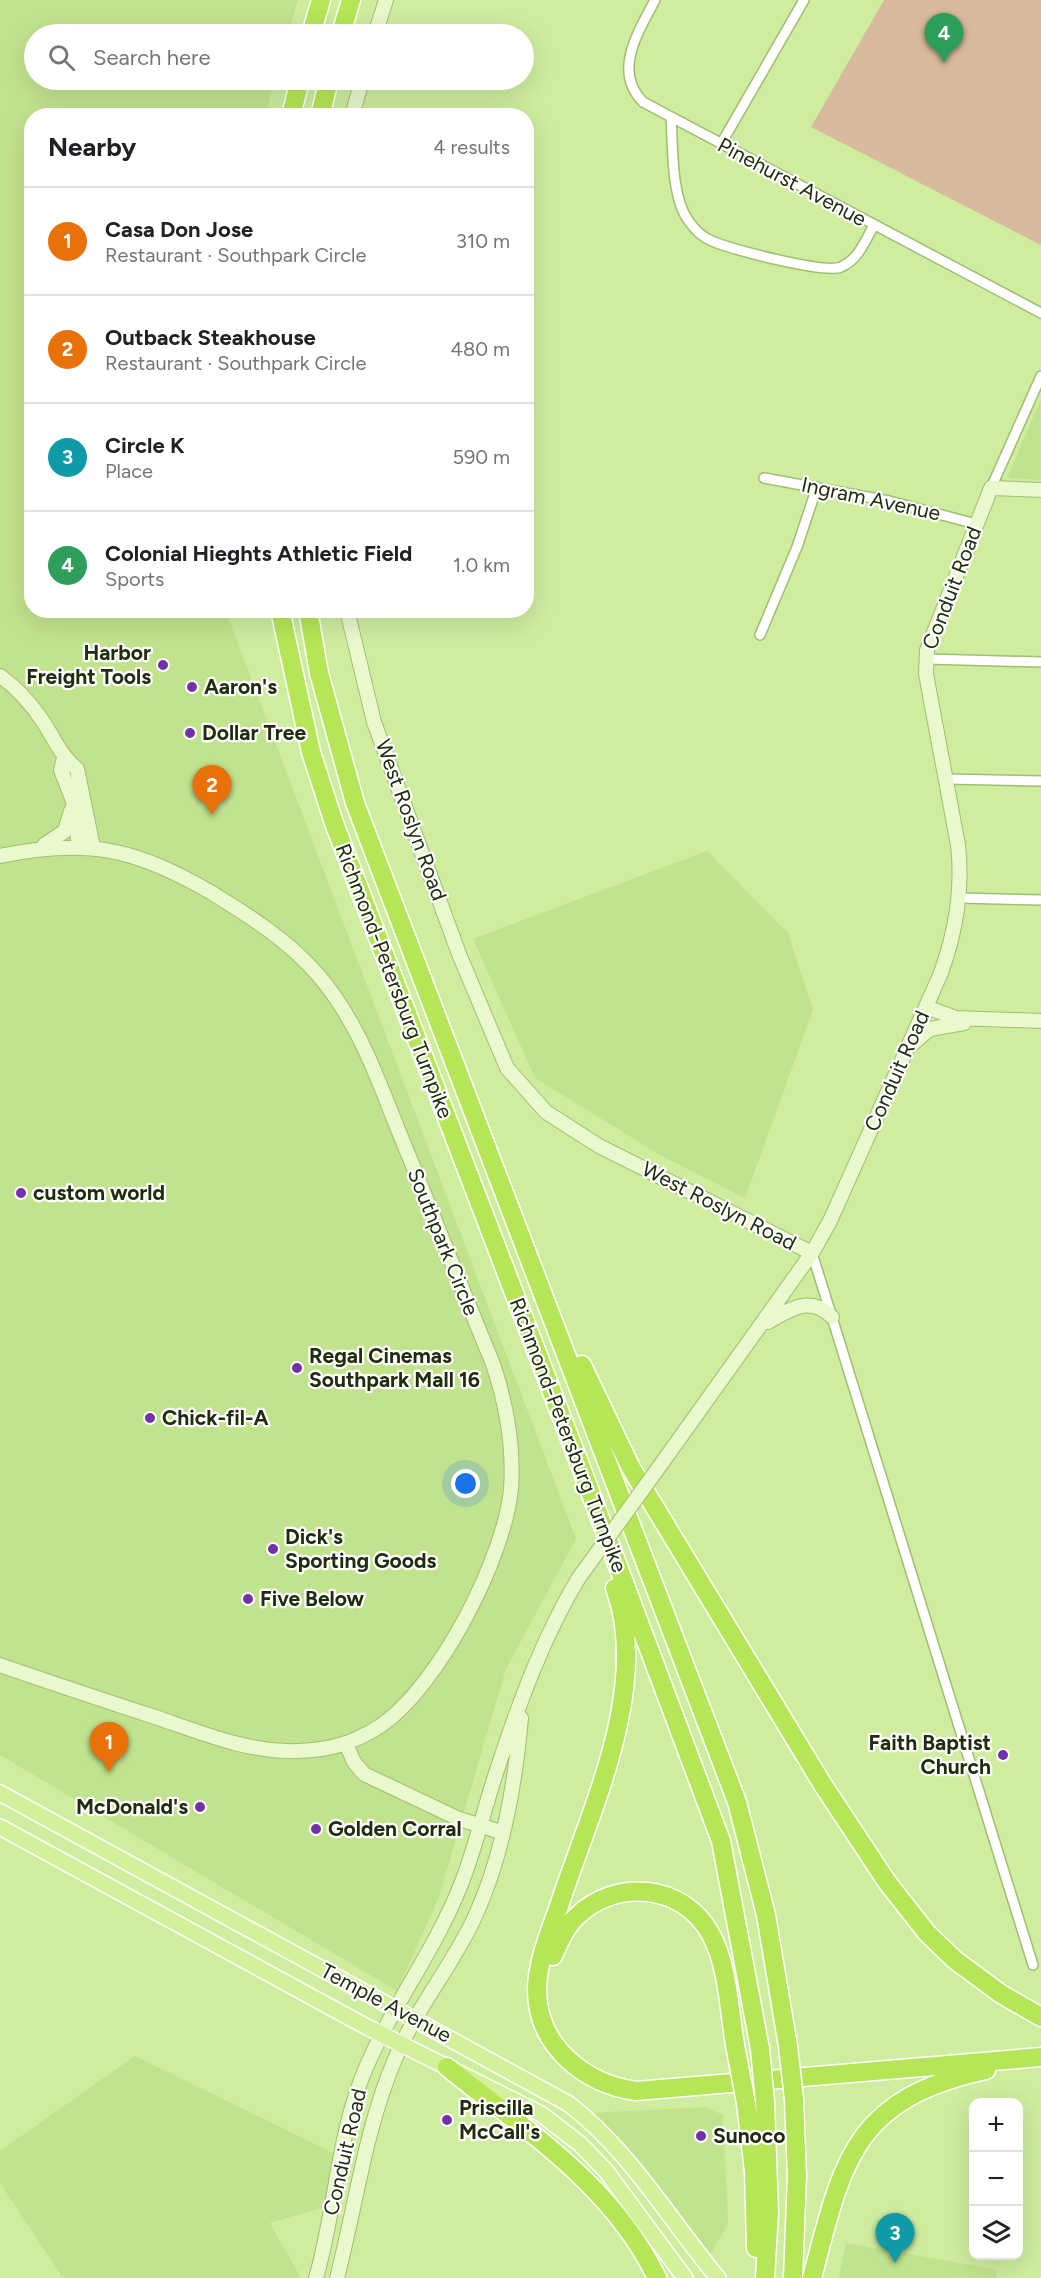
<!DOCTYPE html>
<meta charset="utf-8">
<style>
:root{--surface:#fff;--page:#f2f2f2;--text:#202124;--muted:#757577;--line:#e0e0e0;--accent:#db2777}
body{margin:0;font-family:Figtree,sans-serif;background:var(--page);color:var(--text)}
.controls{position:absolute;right:18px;bottom:18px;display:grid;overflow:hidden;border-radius:12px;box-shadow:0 6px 24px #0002}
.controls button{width:54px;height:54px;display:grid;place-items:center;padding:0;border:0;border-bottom:2px solid var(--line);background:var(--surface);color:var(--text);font:30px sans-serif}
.you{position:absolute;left:466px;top:1484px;width:21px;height:21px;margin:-15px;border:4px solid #fff;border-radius:50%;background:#1a73e8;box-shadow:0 0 0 9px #1a73e833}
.badge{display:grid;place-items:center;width:39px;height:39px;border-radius:50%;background:var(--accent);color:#fff;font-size:20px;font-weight:700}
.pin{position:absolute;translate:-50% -50px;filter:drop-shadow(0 2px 3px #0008)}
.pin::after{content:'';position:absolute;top:32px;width:21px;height:18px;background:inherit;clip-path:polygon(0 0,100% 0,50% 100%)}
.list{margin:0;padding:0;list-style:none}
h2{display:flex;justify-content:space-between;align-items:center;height:78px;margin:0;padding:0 24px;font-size:26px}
h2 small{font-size:20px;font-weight:400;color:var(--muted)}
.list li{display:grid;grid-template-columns:39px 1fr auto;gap:18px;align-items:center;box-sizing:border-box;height:108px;padding:0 24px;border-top:2px solid var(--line)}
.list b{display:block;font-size:22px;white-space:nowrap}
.list p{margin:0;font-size:20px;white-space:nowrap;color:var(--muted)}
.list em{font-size:20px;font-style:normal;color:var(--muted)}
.icon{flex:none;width:33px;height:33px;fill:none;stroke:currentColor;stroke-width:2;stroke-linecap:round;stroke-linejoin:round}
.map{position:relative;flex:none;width:1041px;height:2278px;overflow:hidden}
.search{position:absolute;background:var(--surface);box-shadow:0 6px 24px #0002;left:24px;top:24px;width:510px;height:66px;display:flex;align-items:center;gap:15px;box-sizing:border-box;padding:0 21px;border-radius:33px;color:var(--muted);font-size:22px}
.panel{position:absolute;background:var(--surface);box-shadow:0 6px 24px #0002;left:24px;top:108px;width:510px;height:510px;border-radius:24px}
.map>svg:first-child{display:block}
.built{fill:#c2e38e}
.green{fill:#daba9c}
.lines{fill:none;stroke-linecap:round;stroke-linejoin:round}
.street-casing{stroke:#a1bd72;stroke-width:12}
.secondary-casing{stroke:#a1bd72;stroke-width:16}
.primary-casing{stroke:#fff;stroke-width:18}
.highway-casing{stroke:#fff;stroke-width:21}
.street{stroke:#fff;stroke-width:9}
.secondary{stroke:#e9f8cd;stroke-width:14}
.primary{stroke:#d3f09a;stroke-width:15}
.highway{stroke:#b6e657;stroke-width:18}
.secondary-bridge-casing{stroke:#a1bd72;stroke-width:16;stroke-linecap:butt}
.highway-bridge-casing{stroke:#fff;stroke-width:21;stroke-linecap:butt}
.secondary-bridge{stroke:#e9f8cd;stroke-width:14}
.highway-bridge{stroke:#b6e657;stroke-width:18}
.poi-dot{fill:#7232a7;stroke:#fff;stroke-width:2}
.labels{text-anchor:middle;stroke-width:4.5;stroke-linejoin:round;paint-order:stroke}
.street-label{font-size:21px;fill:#212c0d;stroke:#fff}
.poi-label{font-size:21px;font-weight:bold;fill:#212c0d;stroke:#fff;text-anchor:start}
</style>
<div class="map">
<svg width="1041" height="2278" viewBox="0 0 1041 2278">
<rect width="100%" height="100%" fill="#ceed9f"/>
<path class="built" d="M0,0H298L288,34H34V80H274L266,115L32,116V610L228,611V617L576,1539L506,1669L439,1897L397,1991L0,1755Z
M1041,399V480L1007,478Z
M707,851L788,933L813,1010L745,1198L660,1155L535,1078L473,939Z
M135,2056L337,2155L328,2206L270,2223L301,2278H63L0,2183V2151Z
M705,2107L723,2115L728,2224L709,2257L640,2166L593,2113Z
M846,2243L995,2269L997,2278H839Z"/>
<path class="green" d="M884,0H1041V245L811,127Z"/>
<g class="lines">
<g class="street-casing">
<path id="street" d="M655,0C639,31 612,71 643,102L1041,313
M671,117C673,146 671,196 688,220C694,229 702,237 712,241C731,249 824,274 841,267C859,259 865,241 874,225
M721,144L804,0
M764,478L889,501L976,524
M991,488L1041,376
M760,635L797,547L817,487
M926,659L1041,662
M946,779L1041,781
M960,898L1041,900
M812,1253L1033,1965"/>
</g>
<g class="secondary-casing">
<path id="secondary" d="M375,34L386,0
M352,116L362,80
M347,610L374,722L459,954L507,1068L546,1112L599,1146L812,1253
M0,676C16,687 31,704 42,720C54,738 60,755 77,769L93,847
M64,758L61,770L73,801L79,846
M44,845L65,831L71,811
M0,856C87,838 135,848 212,893C251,917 289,941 319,976C358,1022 377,1077 399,1132C431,1209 461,1287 493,1364C506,1403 514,1447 511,1489C504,1559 439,1686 380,1726C354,1743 330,1750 299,1751C249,1753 202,1733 155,1717C103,1700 52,1683 0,1665
M926,1007L956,1018L1041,1021
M911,1045L930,1029L964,1023
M768,1322C789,1309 811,1295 832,1317
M662,1463L812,1253L830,1221L941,973C956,930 963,890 958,845L926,674L927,650L991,488L1041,490
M346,1744L354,1762L364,1774L459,1819L501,1832
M316,2278C335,2212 337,2144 361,2080C388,2010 435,1952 462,1882C477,1843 486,1801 500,1761C521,1698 544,1636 578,1579
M337,2278C356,2205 365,2130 395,2059C415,2011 448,1971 471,1925C502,1862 515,1787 521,1718"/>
</g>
<g class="primary-casing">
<path id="primary" d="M0,1793L569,2104C631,2152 668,2218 718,2278
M0,1827L365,2026L541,2114L580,2144L606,2171L685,2278"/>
</g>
<g class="highway-casing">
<path id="highway" d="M311,34L321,0
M341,34L351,0
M291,116L300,80
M320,116L329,80
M280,610L311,752L334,823L580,1465L721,1841L760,2049
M308,610L319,673L355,803L737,1802L766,1915L788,2046
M582,1365L631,1468L823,1785L887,1882L927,1933L955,1960L1001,1994L1041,2017
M615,1588C651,1686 591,1809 560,1903C551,1930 537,1961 537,1990C537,2046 585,2084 636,2091L1041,2057
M553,1956C559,1942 565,1928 576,1917C615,1878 683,1884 710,1933C728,1964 729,2010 735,2045
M447,2067C525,2130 612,2184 657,2278
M746,2103L754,2171L756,2248
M765,2278L769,2212L765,2102
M793,2278L797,2176L794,2099
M812,2278C843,2160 853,2099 986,2070"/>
</g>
<use href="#street" class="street"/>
<use href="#secondary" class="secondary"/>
<use href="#primary" class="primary"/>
<use href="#highway" class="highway"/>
<g class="secondary-bridge-casing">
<path id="secondary-bridge" d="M578,1579L662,1463"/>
</g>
<g class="highway-bridge-casing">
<path id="highway-bridge" d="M735,2045L746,2103
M788,2046L794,2099
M760,2049L765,2102"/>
</g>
<use href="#secondary-bridge" class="secondary-bridge"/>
<use href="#highway-bridge" class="highway-bridge"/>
</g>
<g class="poi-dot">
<circle cx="163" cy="665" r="6"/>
<circle cx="192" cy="687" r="6"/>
<circle cx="190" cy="733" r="6"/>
<circle cx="21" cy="1193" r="6"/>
<circle cx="297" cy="1368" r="6"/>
<circle cx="150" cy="1418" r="6"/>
<circle cx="273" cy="1549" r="6"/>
<circle cx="248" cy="1599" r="6"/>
<circle cx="1003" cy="1755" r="6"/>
<circle cx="200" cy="1807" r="6"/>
<circle cx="316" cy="1829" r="6"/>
<circle cx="447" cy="2120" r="6"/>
<circle cx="701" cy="2136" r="6"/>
</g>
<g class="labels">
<g class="street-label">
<text transform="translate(792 182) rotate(28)" y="7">Pinehurst Avenue</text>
<text transform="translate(871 499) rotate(12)" y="7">Ingram Avenue</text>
<text transform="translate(952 588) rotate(-69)" y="7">Conduit Road</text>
<text transform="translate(411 820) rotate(70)" y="7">West Roslyn Road</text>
<text transform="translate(394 981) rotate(69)" y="7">Richmond-Petersburg Turnpike</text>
<text transform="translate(897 1071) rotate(-66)" y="7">Conduit Road</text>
<text transform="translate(719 1206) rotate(27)" y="7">West Roslyn Road</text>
<text transform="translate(443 1242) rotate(68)" y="7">Southpark Circle</text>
<text transform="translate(568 1435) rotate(69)" y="7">Richmond-Petersburg Turnpike</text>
<text transform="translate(386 2003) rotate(28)" y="7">Temple Avenue</text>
<text transform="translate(345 2152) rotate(-77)" y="7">Conduit Road</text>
</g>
<g class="poi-label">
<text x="151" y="660" text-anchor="end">Harbor<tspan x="151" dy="24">Freight Tools</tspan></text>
<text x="204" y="694">Aaron's</text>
<text x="202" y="740">Dollar Tree</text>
<text x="33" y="1200">custom world</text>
<text x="309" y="1363">Regal Cinemas<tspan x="309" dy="24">Southpark Mall 16</tspan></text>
<text x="162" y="1425">Chick-fil-A</text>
<text x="285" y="1544">Dick's<tspan x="285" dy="24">Sporting Goods</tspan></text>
<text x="260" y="1606">Five Below</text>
<text x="991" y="1750" text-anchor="end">Faith Baptist<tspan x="991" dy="24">Church</tspan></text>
<text x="188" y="1814" text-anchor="end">McDonald's</text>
<text x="328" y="1836">Golden Corral</text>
<text x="459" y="2115">Priscilla<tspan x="459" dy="24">McCall's</tspan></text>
<text x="713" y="2143">Sunoco</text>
</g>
</g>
</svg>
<div class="controls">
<button>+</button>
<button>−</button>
<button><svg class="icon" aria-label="layers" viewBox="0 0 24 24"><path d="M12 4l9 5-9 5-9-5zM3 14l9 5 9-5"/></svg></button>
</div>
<div class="you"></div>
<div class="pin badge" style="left:109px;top:1772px;background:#e8710a">1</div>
<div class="pin badge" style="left:212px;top:815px;background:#e8710a">2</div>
<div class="pin badge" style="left:895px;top:2263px;background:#0f9aa8">3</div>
<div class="pin badge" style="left:944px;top:63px;background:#2e9e5b">4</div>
<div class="search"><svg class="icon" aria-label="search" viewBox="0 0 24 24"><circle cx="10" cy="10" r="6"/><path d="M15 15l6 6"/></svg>Search here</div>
<section class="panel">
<h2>Nearby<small>4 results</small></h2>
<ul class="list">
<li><span class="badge" style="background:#e8710a">1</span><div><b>Casa Don Jose</b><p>Restaurant · Southpark Circle</p></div><em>310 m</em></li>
<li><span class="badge" style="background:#e8710a">2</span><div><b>Outback Steakhouse</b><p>Restaurant · Southpark Circle</p></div><em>480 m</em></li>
<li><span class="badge" style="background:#0f9aa8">3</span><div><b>Circle K</b><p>Place</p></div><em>590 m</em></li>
<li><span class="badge" style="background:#2e9e5b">4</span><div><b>Colonial Hieghts Athletic Field</b><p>Sports</p></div><em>1.0 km</em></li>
</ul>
</section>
</div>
